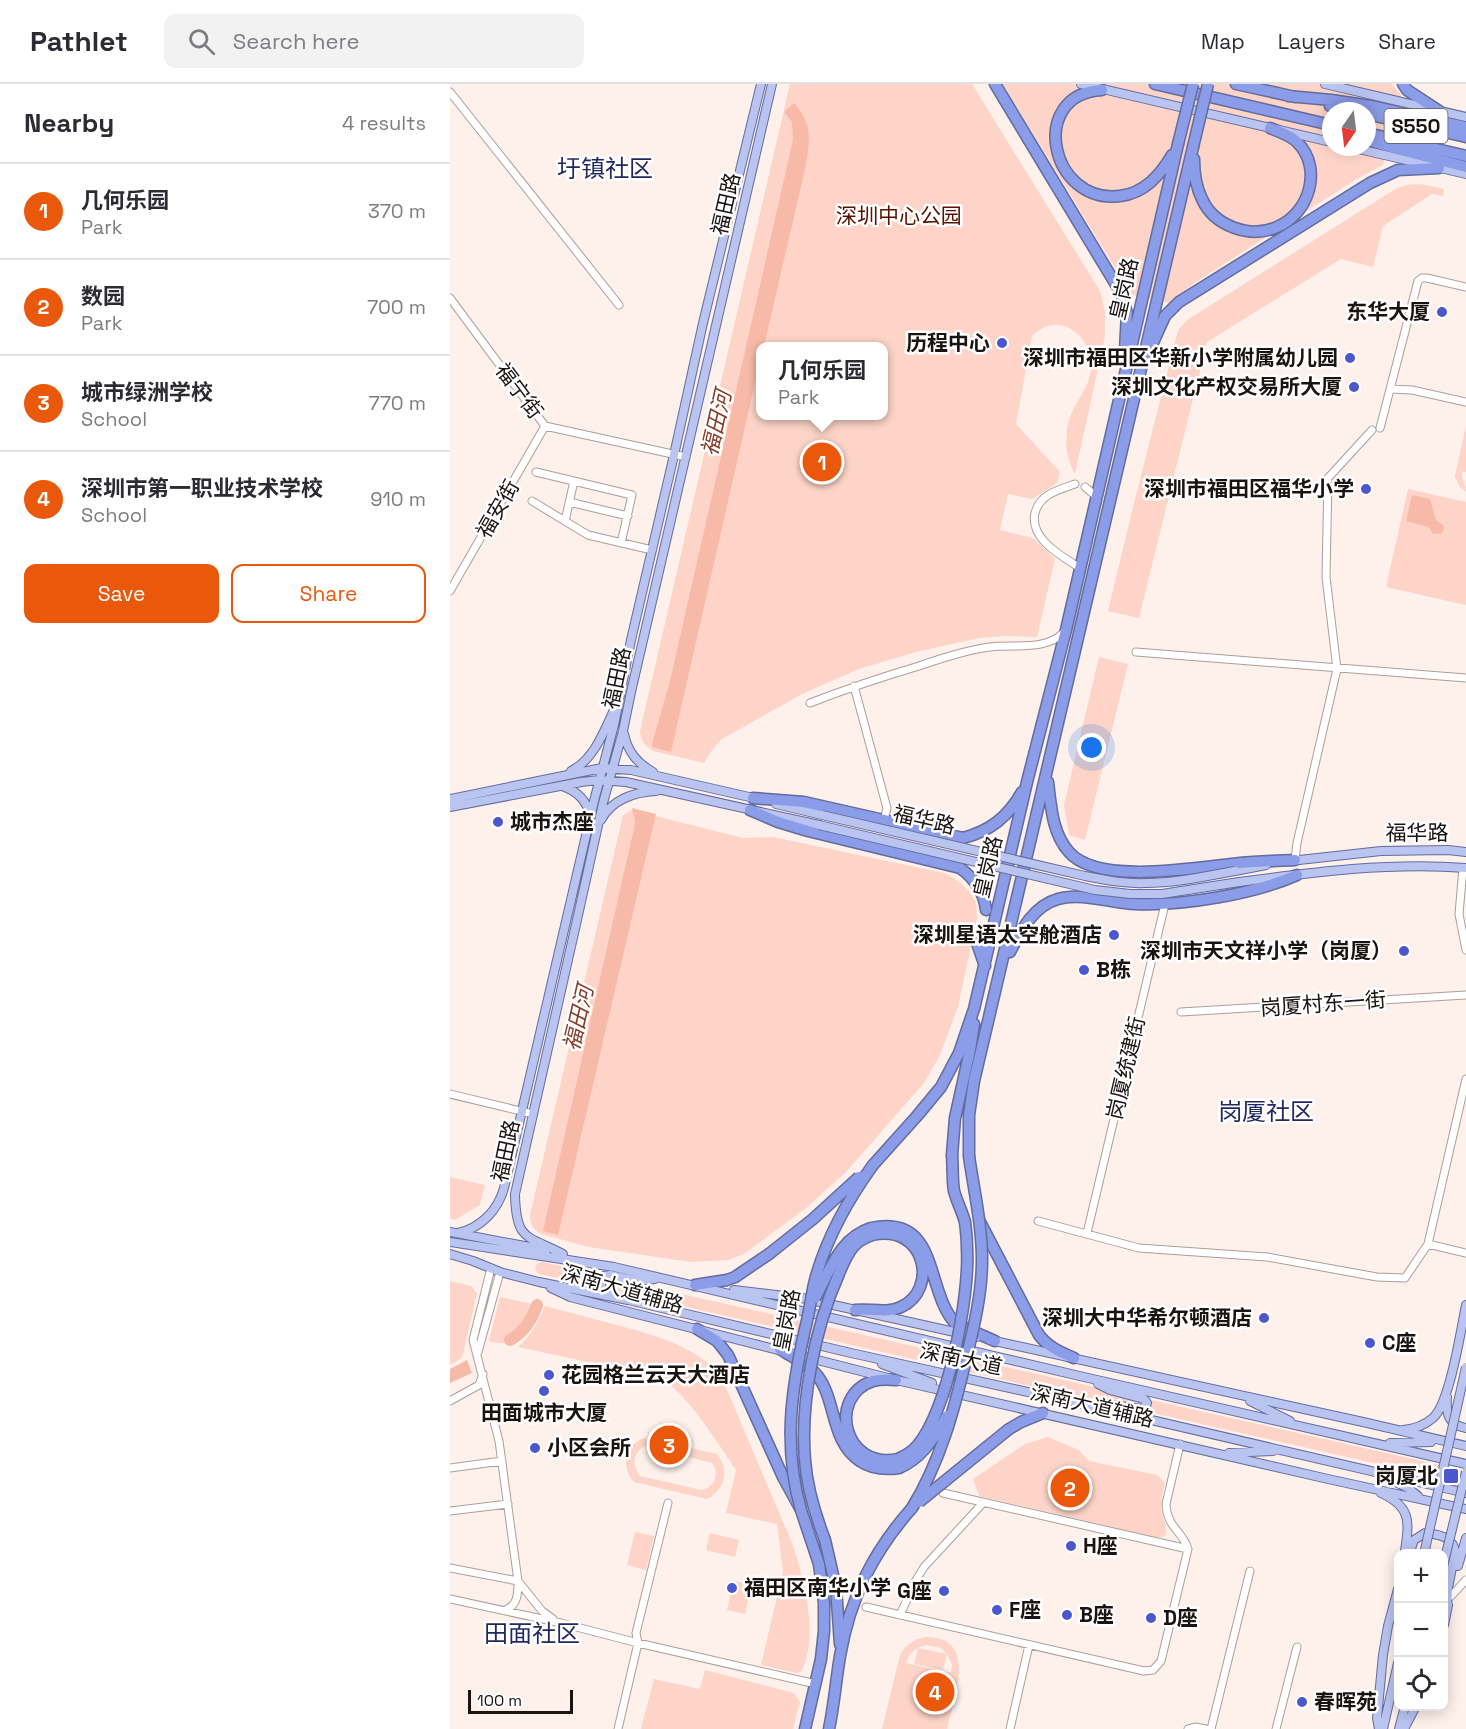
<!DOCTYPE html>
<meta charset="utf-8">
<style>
:root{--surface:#fff;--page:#f2f2f3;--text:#2b2b33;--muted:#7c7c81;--line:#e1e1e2;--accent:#ea580c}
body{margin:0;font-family:"Space Grotesk","Noto Sans SC",sans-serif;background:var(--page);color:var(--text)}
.controls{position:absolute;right:18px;bottom:18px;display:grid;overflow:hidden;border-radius:12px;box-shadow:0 3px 15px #0003}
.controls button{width:54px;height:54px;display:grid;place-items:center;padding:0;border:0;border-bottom:2px solid var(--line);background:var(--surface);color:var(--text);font:30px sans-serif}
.compass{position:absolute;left:872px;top:18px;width:54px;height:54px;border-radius:50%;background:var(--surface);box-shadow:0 3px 15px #0003;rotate:194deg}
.scale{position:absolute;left:18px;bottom:15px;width:105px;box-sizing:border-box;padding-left:6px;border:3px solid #191311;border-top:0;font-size:16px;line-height:21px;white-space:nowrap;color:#191311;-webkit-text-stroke:4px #fff;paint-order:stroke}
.you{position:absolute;left:642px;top:664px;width:21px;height:21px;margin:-15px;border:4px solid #fff;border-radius:50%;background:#1a73e8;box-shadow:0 0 0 9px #1a73e833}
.badge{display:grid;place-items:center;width:39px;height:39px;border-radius:50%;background:var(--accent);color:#fff;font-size:20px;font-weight:700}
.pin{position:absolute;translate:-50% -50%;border:3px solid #fff;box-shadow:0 2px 6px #0006}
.popup{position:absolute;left:306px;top:258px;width:132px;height:78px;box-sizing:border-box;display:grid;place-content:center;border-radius:12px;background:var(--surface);filter:drop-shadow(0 2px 4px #0005);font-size:20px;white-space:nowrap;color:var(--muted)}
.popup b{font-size:22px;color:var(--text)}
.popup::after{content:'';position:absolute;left:50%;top:100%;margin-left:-12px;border:12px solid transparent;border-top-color:var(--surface)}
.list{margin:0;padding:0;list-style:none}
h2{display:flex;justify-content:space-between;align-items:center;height:78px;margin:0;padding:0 24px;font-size:26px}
h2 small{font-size:20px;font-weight:400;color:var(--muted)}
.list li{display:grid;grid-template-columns:39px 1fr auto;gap:18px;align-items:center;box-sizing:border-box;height:96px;padding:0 24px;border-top:2px solid var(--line)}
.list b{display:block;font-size:22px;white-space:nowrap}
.list p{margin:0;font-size:20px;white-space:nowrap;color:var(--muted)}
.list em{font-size:20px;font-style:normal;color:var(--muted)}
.actions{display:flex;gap:12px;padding:18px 24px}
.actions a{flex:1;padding:14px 0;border:2px solid var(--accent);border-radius:12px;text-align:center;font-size:21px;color:var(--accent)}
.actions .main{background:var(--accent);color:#fff}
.icon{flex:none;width:33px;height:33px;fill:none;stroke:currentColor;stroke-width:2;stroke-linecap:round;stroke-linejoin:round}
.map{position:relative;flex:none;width:1016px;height:1645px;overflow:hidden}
header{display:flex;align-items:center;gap:36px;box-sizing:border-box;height:84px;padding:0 30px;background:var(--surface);border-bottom:2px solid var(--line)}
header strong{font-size:28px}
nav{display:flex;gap:33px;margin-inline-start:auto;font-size:21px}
.search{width:420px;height:54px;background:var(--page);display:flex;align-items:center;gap:15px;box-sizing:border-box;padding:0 21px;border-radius:12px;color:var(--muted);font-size:22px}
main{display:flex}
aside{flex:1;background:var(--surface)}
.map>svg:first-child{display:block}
.green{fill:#fdd4c7;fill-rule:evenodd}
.water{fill:#f7baa8}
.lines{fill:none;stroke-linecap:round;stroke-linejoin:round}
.river{stroke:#f7baa8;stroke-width:12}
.minor-casing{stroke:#ae9d98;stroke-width:9}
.major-casing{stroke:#636c9d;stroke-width:10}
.highway-casing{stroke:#636c9d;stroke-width:13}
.minor{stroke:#fff;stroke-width:7}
.major{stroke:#b9c4f1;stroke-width:8}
.highway{stroke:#8b9ce8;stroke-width:10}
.major-bridge-casing{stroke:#636c9d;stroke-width:10;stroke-linecap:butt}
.highway-bridge-casing{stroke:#636c9d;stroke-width:13;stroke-linecap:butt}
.major-bridge{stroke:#b9c4f1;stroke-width:8}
.highway-bridge{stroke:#8b9ce8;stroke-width:10}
.poi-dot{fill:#4b57cc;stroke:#fff;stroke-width:2}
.labels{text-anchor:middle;stroke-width:5;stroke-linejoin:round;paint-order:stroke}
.shield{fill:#fff;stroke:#5e5a58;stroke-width:1.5}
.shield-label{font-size:20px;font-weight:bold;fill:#191311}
.street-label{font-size:21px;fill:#191311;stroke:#fff}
.park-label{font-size:21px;fill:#571100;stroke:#fff}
.poi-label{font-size:21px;font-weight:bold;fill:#191311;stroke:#fff;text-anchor:start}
.water-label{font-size:22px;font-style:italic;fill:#863d28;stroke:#fff}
.quarter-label{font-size:24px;fill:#222861;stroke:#fff}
</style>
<header>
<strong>Pathlet</strong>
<div class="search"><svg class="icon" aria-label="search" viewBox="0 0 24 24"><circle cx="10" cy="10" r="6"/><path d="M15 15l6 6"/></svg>Search here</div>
<nav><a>Map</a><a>Layers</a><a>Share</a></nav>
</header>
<main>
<aside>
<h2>Nearby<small>4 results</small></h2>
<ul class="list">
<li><span class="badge">1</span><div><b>几何乐园</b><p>Park</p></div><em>370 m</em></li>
<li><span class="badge">2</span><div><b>数园</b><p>Park</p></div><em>700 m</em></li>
<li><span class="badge">3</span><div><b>城市绿洲学校</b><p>School</p></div><em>770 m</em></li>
<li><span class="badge">4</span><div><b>深圳市第一职业技术学校</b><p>School</p></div><em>910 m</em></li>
</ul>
<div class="actions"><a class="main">Save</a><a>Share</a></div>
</aside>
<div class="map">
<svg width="1016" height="1645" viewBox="0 0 1016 1645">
<rect width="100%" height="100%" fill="#fef0eb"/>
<path class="green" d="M340,0H522L650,207L655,228V252L625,390C617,375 615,362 617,346C619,326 633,313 639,295C645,275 638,254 619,244C613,240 599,240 593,244C589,246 585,249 582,252L566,340L610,388L607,399L582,415L558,410L550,446L583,454L605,475L587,553L555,552L529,554L466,568L409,585L352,610L272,655L262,666L254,679L203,667C195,662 191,657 190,647ZM310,262H434V332H310Z
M553,0H942L951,11L933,81L905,96L746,198L719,219L681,210ZM881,27H917V63H881Z
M970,100L994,105L993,112L982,110L933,142L923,183L891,175L757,258L689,534L658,527L683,423L728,246L737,236L947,104L957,101Z
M1016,342V388H1012C1011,395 1016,400 1016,408L1009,402L1005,392Z
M958,405L1016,418V521L936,503Z
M649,573L678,580L635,756L619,751L614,721Z
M182,726L293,754L323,753L494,789C506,795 521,805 526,819C527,823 526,829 527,834L508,923L490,971L474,999L396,1088L356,1124L294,1170L278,1176L241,1178L139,1163L91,1150C83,1145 80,1141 80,1131L173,731Z
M0,1093L35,1101L30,1121L5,1136L0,1134Z
M92,1178L147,1190L145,1202L89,1190L86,1187C84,1182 87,1179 92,1178Z
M161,1194L640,1302L667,1312L689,1317L692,1320V1322L636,1315L159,1205L155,1202L157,1195Z
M0,1197L21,1202L27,1209L12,1274L0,1281Z
M50,1213L82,1220C77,1232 67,1257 53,1259C49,1260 43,1258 39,1257Z
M95,1222C119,1228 143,1235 167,1241C206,1252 246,1261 272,1294L342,1459C354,1495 369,1550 352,1587L347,1589L311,1581L333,1487L327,1440L276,1429L286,1386C266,1357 240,1313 211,1294L68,1263C82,1251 88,1238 95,1222Z
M701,1316L1016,1387V1400L699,1328L701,1324Z
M598,1353L629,1366L639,1377L707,1391L715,1399C712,1408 711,1417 711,1425C712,1435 718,1442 716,1451L712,1453H705L529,1412L523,1395L575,1360Z
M194,1354L267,1370C280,1386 275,1406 257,1415L184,1398C170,1382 175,1361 194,1354ZM195,1362L262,1379C270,1390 265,1404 251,1406L190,1392C181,1381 183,1369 195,1362Z
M185,1448L204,1452L196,1486L177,1481Z
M260,1449L289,1456L285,1473L256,1466Z
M284,1497L302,1500L295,1530L277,1526Z
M476,1553C529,1553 504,1614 497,1645H432L450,1571C456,1560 464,1555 476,1553ZM476,1561L491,1564L497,1570L468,1564L464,1580L493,1586L497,1570L502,1580L501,1589L456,1579C459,1569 466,1563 476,1561Z
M255,1586L344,1609L350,1618L343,1645H191L204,1595L250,1605Z"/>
<path class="water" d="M344,19C363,41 360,55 356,81L314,262H310V277L221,668L202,663L203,656L219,601L343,56L342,38L334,28Z
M962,411L980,415L986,436L993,441L994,444L992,449L983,450L979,443L956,437Z
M182,724L206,730L108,1151L93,1147L184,744L185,737Z
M17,1276L22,1289L0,1299V1285Z"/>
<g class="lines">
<path class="river" d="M60,1256C74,1248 82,1236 87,1221"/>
<g class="minor-casing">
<path id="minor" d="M0,8L169,221
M0,214L95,342L236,373
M940,305L962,306L1016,318
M930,344L968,197L972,194H977L1016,203
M86,388L182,411L171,459
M625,400C608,406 590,410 585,429C579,455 612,472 630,484
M635,403L646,412
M82,417L138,451L202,466
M119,418L178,432
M115,437L124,397
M0,507L95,342
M686,568L1016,594
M404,602L437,724L434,736
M360,619C396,605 432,593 469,582C492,574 516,566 540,563C564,560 597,567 614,548
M845,776L847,759L887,585L876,493L878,394L922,346
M1013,784L1009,830L1016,866
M731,928L1016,911
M0,1010L83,1030
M588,1137L689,1164L817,1173L927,1193L955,1194L978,1160L1016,995
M637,1149L715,820
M978,1160L1016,1169
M41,1184L23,1256L49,1357L68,1497C68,1509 68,1522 55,1526
M28,1268L50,1188
M0,1317L29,1301L33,1290
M0,1384L52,1377
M493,1409L738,1465
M0,1427L58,1420
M0,1484L68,1497L92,1527L103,1535
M1001,1512L1016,1496
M0,1515L111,1539L188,1559L366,1600
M416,1523L694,1587L703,1586L711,1577L738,1465C732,1446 717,1444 716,1420L730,1360
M450,1531L466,1496L474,1483L533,1419
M168,1645L188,1559L186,1549L218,1419
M560,1645L579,1561
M738,1645L745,1643L756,1645
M761,1645L800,1487
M826,1645L847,1563"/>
</g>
<g class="major-casing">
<path id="major" d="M631,0L881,58
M875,0L1016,33
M900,63L1016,90
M174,650C178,668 187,679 203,688
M121,687C143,676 153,650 163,628
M112,702C127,707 137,716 140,732
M0,715L152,684L181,686L308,715
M326,720L372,731
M0,723L131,698L149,696L176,698L369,741
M151,736C161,716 184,708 206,707
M840,777L931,767L998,766L1016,768
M785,787L816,781
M789,798C864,788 940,778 1016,784
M0,1148L96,1166
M8,1149C31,1144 48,1126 54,1104L144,717L164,641L181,556L224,371L253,239L311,0
M0,1158L164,1183L634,1293L1016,1380
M0,1170L23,1177L50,1188L89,1198L178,1216L401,1269L628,1319L1016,1409
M113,1170C77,1151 66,1158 65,1110L127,836L153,719L173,647L181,608L322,0
M101,1204L120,1213L446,1296L878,1395L1016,1425
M284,1206L352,1214L527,1253
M161,1209C152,1207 147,1200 154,1192L160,1191L188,1197L205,1195
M540,1256L913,1338L1016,1362
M432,1280L482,1299
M997,1313C996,1330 998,1341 1016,1344
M800,1317L840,1337
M647,1319L692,1325L696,1322L697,1319L694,1315L660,1306L648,1300
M953,1346C963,1345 975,1341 983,1334C1000,1319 1011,1245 1016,1221
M940,1359L981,1358
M779,1369L823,1367
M935,1393L958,1404L968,1412
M931,1409C962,1423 959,1438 955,1467
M959,1470L964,1456L975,1449C988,1450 1004,1453 1005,1468L998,1504L997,1524
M1008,1482L1016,1454
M994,1541L998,1521
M929,1645L927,1634L933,1571L938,1542L948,1505
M933,1645L948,1579
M949,1645L955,1622
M954,1645L966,1622"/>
</g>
<g class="highway-casing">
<path id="highway" d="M545,0L671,209L677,229L675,266
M705,0L881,41
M786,0L845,13
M953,0L957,6L989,27
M652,6C577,10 600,121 670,112C695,109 710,91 722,71
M838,12L881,16L921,22L1016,43
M880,22L903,27
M917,30L1016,53
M917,49L1016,72
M917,56L947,65L1016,83
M744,75C744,88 746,103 752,115C764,142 800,155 827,143C859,130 873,85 848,59C841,51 829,48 820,44
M701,263L715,232L729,218L920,99L948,86L989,84
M598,698C601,722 602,749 619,768C648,802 749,783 790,779C808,777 827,777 845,776
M303,714L354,718L513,754C540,747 558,733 572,708
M300,726L328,738L358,747L510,784C524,794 534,809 536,826
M527,859L535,882
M560,868C571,847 583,822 608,815C630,808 662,819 685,820C733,822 804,810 847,791
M502,1071L505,1034L520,966L524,940
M519,1072V1031L524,997L743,63
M423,1081L467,1032L491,1003L509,969L524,925L577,698L616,546L728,60
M530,1138L589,1251C598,1263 610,1268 624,1274
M421,1144C491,1130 474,1207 506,1240L545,1257
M245,1201L277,1196L285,1193L319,1170
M405,1226C420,1224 436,1230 451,1223C489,1206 476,1139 422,1151
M247,1245L267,1257L278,1271L333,1393L351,1426L369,1480L374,1519V1547L371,1575L355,1645
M330,1265C342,1273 358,1280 367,1291C387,1317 380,1357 410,1377C422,1385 435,1386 449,1384
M446,1296C438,1295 431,1295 423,1297C377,1312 393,1386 448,1375
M559,1345L571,1338L593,1329
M375,1456L386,1504L390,1560
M379,1645C384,1621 386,1596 390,1572C400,1514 423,1468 462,1424"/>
</g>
<use href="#minor" class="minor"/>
<use href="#major" class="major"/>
<use href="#highway" class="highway"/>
<g class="major-bridge-casing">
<path id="major-bridge" d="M372,731L635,792C655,796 675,800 696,799C726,799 756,792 785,787
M369,741L645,806L680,810H712L789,798
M974,1470L1016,1283
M994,1478L1016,1388"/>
</g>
<g class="highway-bridge-casing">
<path id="highway-bridge" d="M728,60L743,0
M743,63L758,0
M319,1170L363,1135L409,1093
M365,1214C380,1187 389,1154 421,1144
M448,1375C455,1372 462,1368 467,1362C498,1327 520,1211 517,1165C517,1156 516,1146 515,1138C512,1127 507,1118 504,1107C502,1095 503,1083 502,1071
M449,1384C473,1374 484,1353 497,1332
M469,1418L559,1345
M462,1424C490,1378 504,1327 516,1275C524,1243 532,1209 532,1176C532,1141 524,1107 519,1072
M351,1426C333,1363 341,1307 355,1245C359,1230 361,1214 364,1200C375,1156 397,1117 423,1081
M375,1456C365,1430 357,1404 355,1376C350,1319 365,1244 388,1192C392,1182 396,1172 403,1163C408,1157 414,1154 422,1151"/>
</g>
<use href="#major-bridge" class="major-bridge"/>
<use href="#highway-bridge" class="highway-bridge"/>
</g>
<g class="poi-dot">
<circle cx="992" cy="228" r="6"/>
<circle cx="552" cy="259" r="6"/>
<circle cx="900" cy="274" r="6"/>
<circle cx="904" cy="303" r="6"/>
<circle cx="916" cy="405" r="6"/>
<circle cx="48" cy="738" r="6"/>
<circle cx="664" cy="851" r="6"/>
<circle cx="954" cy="867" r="6"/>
<circle cx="634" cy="886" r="6"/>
<circle cx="814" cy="1234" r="6"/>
<circle cx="920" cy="1259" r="6"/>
<circle cx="99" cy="1291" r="6"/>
<circle cx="94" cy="1307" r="6"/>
<circle cx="85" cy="1364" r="6"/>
<rect x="993" y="1384" width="16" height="16" rx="3"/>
<circle cx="621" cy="1462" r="6"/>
<circle cx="282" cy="1504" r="6"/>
<circle cx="494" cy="1507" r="6"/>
<circle cx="547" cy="1526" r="6"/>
<circle cx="617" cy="1531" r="6"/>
<circle cx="701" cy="1534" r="6"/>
<circle cx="852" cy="1618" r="6"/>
</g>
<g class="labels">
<rect class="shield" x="934.5" y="25" width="63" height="34" rx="4.5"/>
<g class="shield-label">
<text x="966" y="49">S550</text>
</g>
<g class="street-label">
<text transform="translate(276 120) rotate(-77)" y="7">福田路</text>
<text transform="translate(674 205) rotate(-77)" y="7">皇岗路</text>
<text transform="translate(69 307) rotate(53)" y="7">福宁街</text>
<text transform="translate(48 425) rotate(-60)" y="7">福安街</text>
<text transform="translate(167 594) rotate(-78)" y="7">福田路</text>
<text transform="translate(474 736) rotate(13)" y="7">福华路</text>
<text x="967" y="756">福华路</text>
<text transform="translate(538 783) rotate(-77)" y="7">皇岗路</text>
<text transform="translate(873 920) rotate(-4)" y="7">岗厦村东一街</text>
<text transform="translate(676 984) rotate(-77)" y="7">岗厦统建街</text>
<text transform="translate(56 1067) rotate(-78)" y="7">福田路</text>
<text transform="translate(172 1205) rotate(16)" y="7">深南大道辅路</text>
<text transform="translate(337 1236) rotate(-79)" y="7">皇岗路</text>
<text transform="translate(511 1275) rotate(12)" y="7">深南大道</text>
<text transform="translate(642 1322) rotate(13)" y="7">深南大道辅路</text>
</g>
<g class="park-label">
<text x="449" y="139">深圳中心公园</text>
</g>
<g class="poi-label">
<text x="980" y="235" text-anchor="end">东华大厦</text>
<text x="540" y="266" text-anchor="end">历程中心</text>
<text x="888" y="281" text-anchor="end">深圳市福田区华新小学附属幼儿园</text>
<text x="892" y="310" text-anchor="end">深圳文化产权交易所大厦</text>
<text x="904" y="412" text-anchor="end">深圳市福田区福华小学</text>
<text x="60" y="745">城市杰座</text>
<text x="652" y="858" text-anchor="end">深圳星语太空舱酒店</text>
<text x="942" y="874" text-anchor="end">深圳市天文祥小学（岗厦）</text>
<text x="646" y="893">B栋</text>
<text x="802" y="1241" text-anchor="end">深圳大中华希尔顿酒店</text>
<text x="932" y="1266">C座</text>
<text x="111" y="1298">花园格兰云天大酒店</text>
<text x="94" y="1336" text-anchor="middle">田面城市大厦</text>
<text x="97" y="1371">小区会所</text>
<text x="988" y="1399" text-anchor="end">岗厦北</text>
<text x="633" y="1469">H座</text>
<text x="294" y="1511">福田区南华小学</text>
<text x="482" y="1514" text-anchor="end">G座</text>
<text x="559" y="1533">F座</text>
<text x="629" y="1538">B座</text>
<text x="713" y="1541">D座</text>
<text x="864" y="1625">春晖苑</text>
</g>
<g class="water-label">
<text transform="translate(266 339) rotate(-77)" y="8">福田河</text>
<text transform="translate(128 934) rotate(-77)" y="8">福田河</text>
</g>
<g class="quarter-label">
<text x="155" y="93">圩镇社区</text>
<text x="816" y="1036">岗厦社区</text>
<text x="82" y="1558">田面社区</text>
</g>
</g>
</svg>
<div class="controls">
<button>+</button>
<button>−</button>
<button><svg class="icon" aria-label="locate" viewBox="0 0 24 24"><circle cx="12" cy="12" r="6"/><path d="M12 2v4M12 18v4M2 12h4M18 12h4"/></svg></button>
</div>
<svg class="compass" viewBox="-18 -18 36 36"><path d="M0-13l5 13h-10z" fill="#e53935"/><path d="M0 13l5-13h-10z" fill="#7c7c81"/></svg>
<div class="scale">100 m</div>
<div class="you"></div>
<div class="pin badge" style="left:372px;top:378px">1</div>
<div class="popup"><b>几何乐园</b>Park</div>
<div class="pin badge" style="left:620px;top:1404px">2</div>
<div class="pin badge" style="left:219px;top:1361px">3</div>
<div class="pin badge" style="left:485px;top:1608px">4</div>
</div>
</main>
